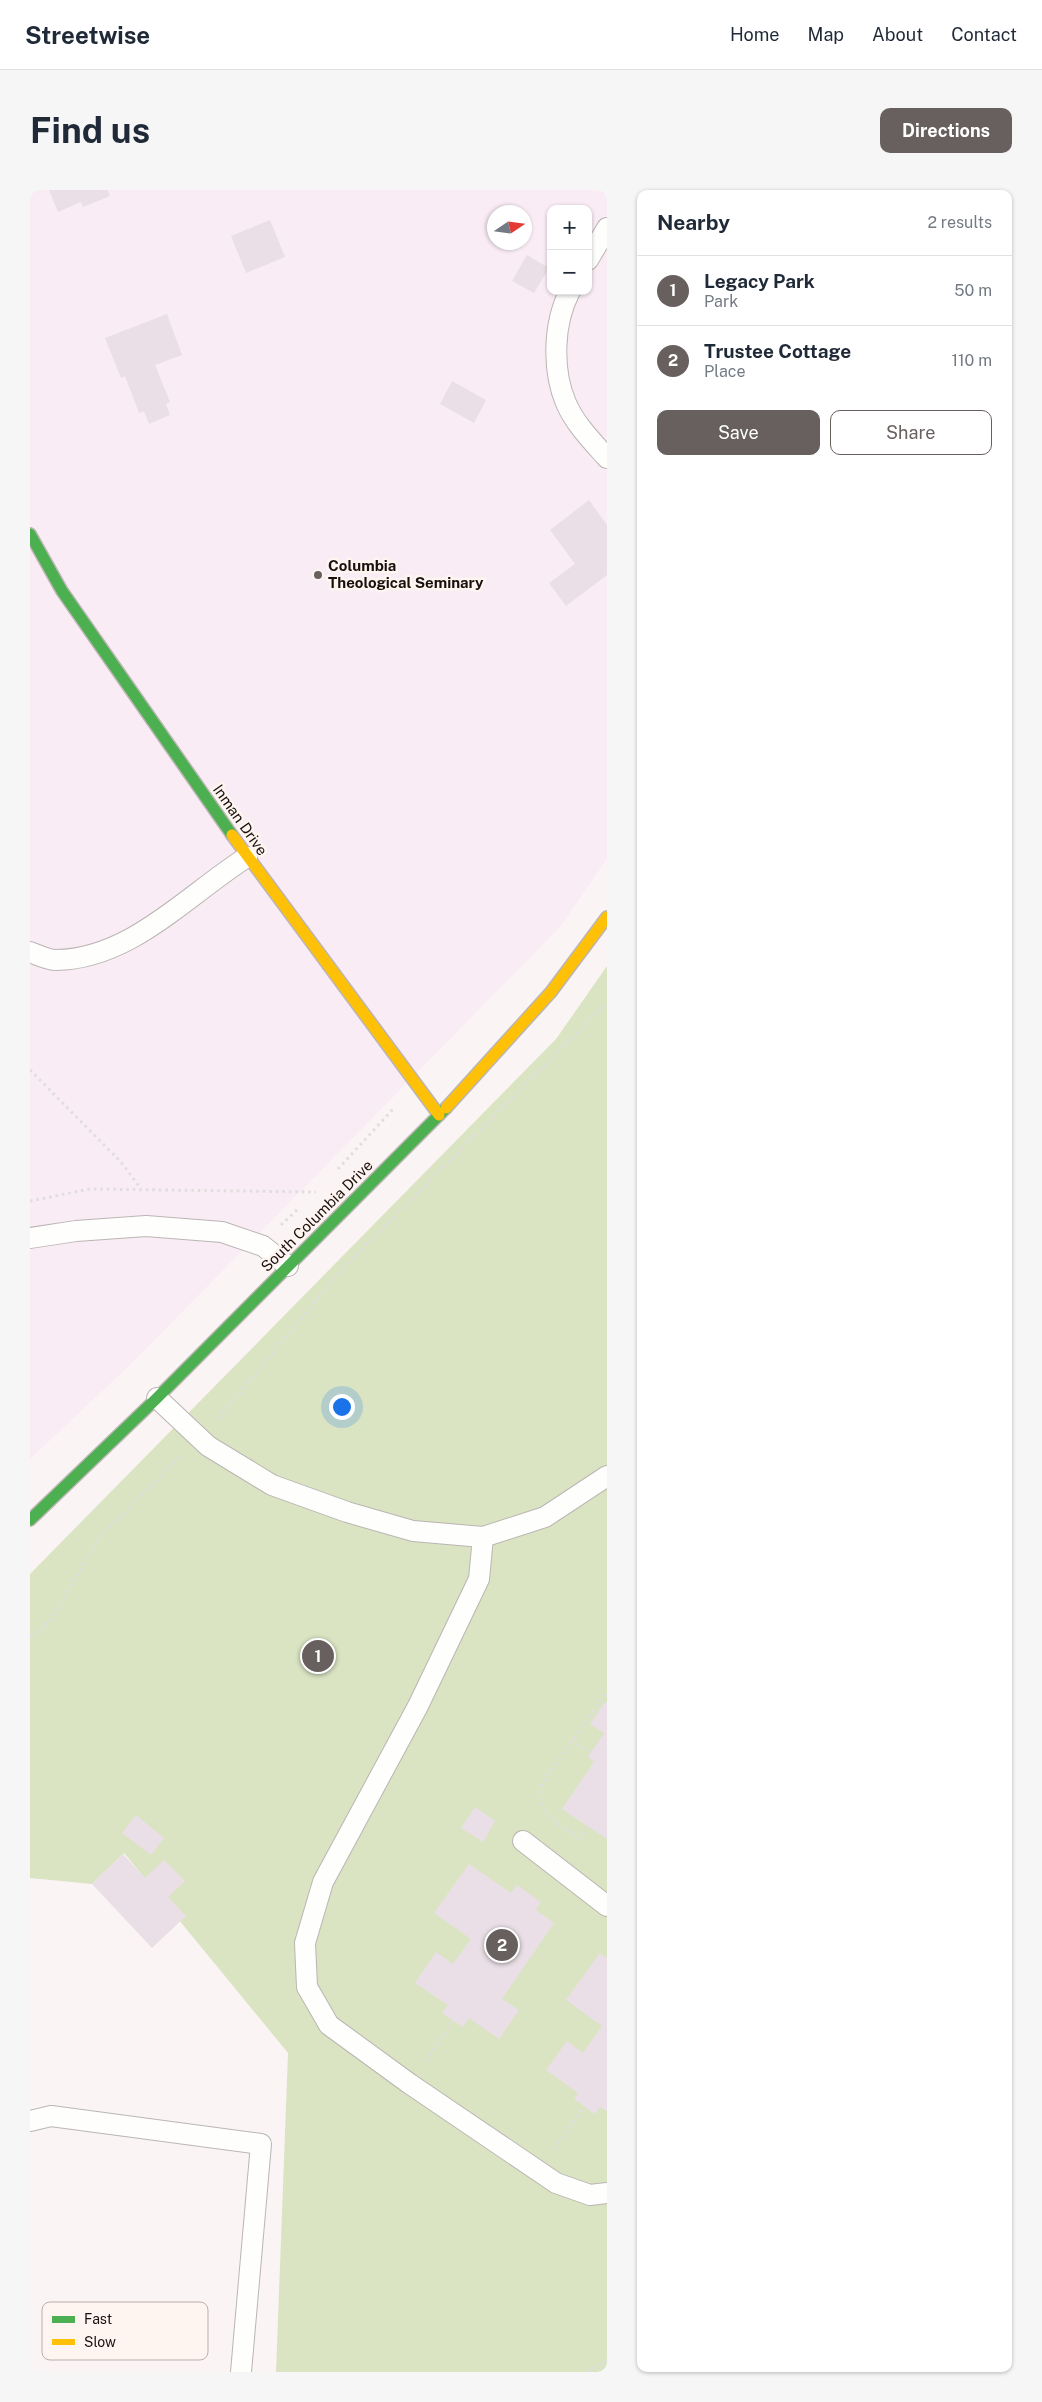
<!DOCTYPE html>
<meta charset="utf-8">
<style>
:root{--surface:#fff;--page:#f6f6f7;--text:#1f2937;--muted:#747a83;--line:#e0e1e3;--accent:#67605e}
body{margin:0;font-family:"Public Sans",sans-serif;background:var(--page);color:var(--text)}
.controls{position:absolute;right:15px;top:15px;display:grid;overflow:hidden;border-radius:10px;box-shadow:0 1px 4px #0004}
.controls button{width:45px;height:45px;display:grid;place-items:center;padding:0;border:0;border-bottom:1px solid var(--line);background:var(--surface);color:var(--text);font:25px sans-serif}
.compass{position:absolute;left:457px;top:15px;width:45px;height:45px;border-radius:50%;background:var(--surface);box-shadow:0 1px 4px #0004;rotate:77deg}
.you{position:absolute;left:311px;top:1216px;width:18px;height:18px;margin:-12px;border:4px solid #fff;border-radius:50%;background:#1a73e8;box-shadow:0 0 0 8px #1a73e833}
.badge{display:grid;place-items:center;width:32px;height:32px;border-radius:50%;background:var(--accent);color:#fff;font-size:16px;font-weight:700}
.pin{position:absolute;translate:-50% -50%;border:2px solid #fff;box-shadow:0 1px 5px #0006}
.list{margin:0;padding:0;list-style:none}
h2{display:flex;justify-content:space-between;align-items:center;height:65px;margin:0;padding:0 20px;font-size:21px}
h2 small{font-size:16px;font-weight:400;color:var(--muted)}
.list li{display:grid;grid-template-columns:32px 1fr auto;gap:15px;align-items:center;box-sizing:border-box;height:70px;padding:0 20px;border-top:1px solid var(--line)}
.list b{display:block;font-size:19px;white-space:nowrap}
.list p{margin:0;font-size:16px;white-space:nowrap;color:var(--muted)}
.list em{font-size:16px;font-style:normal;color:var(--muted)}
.actions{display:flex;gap:10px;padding:15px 20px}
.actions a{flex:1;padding:11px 0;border:1px solid var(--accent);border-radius:10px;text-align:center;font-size:18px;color:var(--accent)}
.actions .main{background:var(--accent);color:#fff}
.map{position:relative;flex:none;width:577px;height:2182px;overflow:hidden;border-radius:10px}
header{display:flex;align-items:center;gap:30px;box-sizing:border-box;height:70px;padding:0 25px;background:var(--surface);border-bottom:1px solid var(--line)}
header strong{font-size:24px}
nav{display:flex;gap:28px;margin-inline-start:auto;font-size:18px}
.intro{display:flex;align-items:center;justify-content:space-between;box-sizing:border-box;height:120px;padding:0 30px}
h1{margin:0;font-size:35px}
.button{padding:12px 22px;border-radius:10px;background:var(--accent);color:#fff;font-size:18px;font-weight:700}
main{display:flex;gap:30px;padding:0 30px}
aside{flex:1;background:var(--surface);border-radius:10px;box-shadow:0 1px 4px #0004}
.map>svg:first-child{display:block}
.education{fill:#f9ecf5;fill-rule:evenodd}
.green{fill:#dae4c3}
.building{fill:#eadfe6}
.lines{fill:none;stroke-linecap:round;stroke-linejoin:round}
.lane-casing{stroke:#bbb5b3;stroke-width:22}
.fast-casing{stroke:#bbb5b3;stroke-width:14}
.slow-casing{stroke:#bbb5b3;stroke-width:14}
.path{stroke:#e0dedd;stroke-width:3;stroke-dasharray:2.5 4;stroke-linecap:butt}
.lane{stroke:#fefefd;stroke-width:20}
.fast{stroke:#4caf50;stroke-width:11}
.slow{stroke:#ffc107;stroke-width:11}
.poi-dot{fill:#67605e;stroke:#fef4f0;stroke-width:2}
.labels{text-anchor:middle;stroke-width:5;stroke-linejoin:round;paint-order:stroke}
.poi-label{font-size:15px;font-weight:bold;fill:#18100d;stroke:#fef4f0;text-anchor:start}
.street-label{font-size:15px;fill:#18100d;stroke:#fef4f0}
.key{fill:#fef4f0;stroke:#b9b0ac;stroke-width:1}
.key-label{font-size:14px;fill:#18100d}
</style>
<header>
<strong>Streetwise</strong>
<nav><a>Home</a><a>Map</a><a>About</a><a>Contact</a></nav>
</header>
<div class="intro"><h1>Find us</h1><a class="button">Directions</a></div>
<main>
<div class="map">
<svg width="577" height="2182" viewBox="0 0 577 2182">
<rect width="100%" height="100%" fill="#faf5f4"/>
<path class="education" d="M0,0H577V669L530,737L101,1174L0,1269ZM521,19H558V101H521ZM464,22H494V52H464Z"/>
<path class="green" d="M577,776V2182H246L258,1863L94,1663L62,1694L0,1688V1384L526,849Z"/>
<path class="building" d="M19,0H78L80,6L53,17L51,12L28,22Z
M240,30L255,67L216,83L201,46Z
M497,65L519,78L504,103L482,91Z
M137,124L152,165L125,175L140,212L136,214L140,225L119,234L114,221L109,223L95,186L91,188L75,148Z
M422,191L456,210L444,233L410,214Z
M559,310L577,335V385L536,416L519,393L545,374L520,340Z
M575,1512L577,1513V1649L532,1619L564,1572L558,1567L574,1543L560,1534Z
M445,1617L465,1631L453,1652L431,1638Z
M106,1625L134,1648L121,1665L92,1643Z
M93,1664L115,1688L134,1670L155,1691L138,1707L156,1726L122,1758L62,1694Z
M439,1674L481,1703L487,1695L511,1712L506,1720L524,1733L472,1809L489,1820L469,1849L439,1828L433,1837L412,1823L418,1815L385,1793L406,1762L423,1774L441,1749L404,1723Z
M570,1763L577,1768V1921L570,1917L565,1924L544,1909L548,1903L516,1880L537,1851L553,1863L572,1836L536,1810Z"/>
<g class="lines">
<g class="lane-casing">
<path id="lane" d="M558,70L577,38
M540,101C523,133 522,180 536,213C545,234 562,251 577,268
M0,762C8,765 18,770 26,770C101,769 157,705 217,667
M0,1048L46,1041L116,1036L192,1042L233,1056L258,1076
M127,1208L178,1256L242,1295L317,1322L383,1341L453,1347L515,1327L577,1286
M453,1347L449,1389L388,1516L293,1692L275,1753L277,1797L299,1835L380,1894L526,1993L560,2005L577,2003
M493,1651L577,1716
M0,1931L21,1926L231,1954L211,2182"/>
</g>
<g class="fast-casing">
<path id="fast" d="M0,344L32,401L202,645
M0,1330L127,1208L416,918"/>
</g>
<g class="slow-casing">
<path id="slow" d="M202,645L409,925
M416,918L521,802L577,727"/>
</g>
<path class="path" d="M0,880L91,972L111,999
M308,979L365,917
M0,1011L60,999L286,1002
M251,1035L268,1019
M188,1229L313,1078L577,813
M0,1447L21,1430L68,1349L149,1267
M541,1550L561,1563
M558,1636L550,1648C526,1632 502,1624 513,1591L577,1503
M396,1871L423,1830
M524,1959L554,1917
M559,2182L577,2170"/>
<use href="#lane" class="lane"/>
<use href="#fast" class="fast"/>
<use href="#slow" class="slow"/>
</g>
<circle class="poi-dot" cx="288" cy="385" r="5"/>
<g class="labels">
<g class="poi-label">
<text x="298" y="381">Columbia<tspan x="298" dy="17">Theological Seminary</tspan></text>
</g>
<g class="street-label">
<text transform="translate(210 630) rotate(55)" y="5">Inman Drive</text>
<text transform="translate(287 1026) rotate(-45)" y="5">South Columbia Drive</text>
</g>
</g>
<rect x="12" y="2112" width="166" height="58" rx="8" class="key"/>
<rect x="22" y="2126" width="23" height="7" fill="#4caf50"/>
<rect x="22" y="2149" width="23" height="6" fill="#ffc107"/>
<g class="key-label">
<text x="54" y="2134">Fast</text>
<text x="54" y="2157">Slow</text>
</g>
</svg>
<div class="controls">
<button>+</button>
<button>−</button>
</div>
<svg class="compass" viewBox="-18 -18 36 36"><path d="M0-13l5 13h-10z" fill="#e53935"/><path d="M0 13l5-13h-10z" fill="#747a83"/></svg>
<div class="you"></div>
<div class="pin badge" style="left:288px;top:1466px">1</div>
<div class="pin badge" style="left:472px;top:1755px">2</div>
</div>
<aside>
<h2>Nearby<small>2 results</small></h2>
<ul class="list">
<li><span class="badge">1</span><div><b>Legacy Park</b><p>Park</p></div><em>50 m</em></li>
<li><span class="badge">2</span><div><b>Trustee Cottage</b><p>Place</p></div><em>110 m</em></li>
</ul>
<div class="actions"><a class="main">Save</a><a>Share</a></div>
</aside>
</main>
